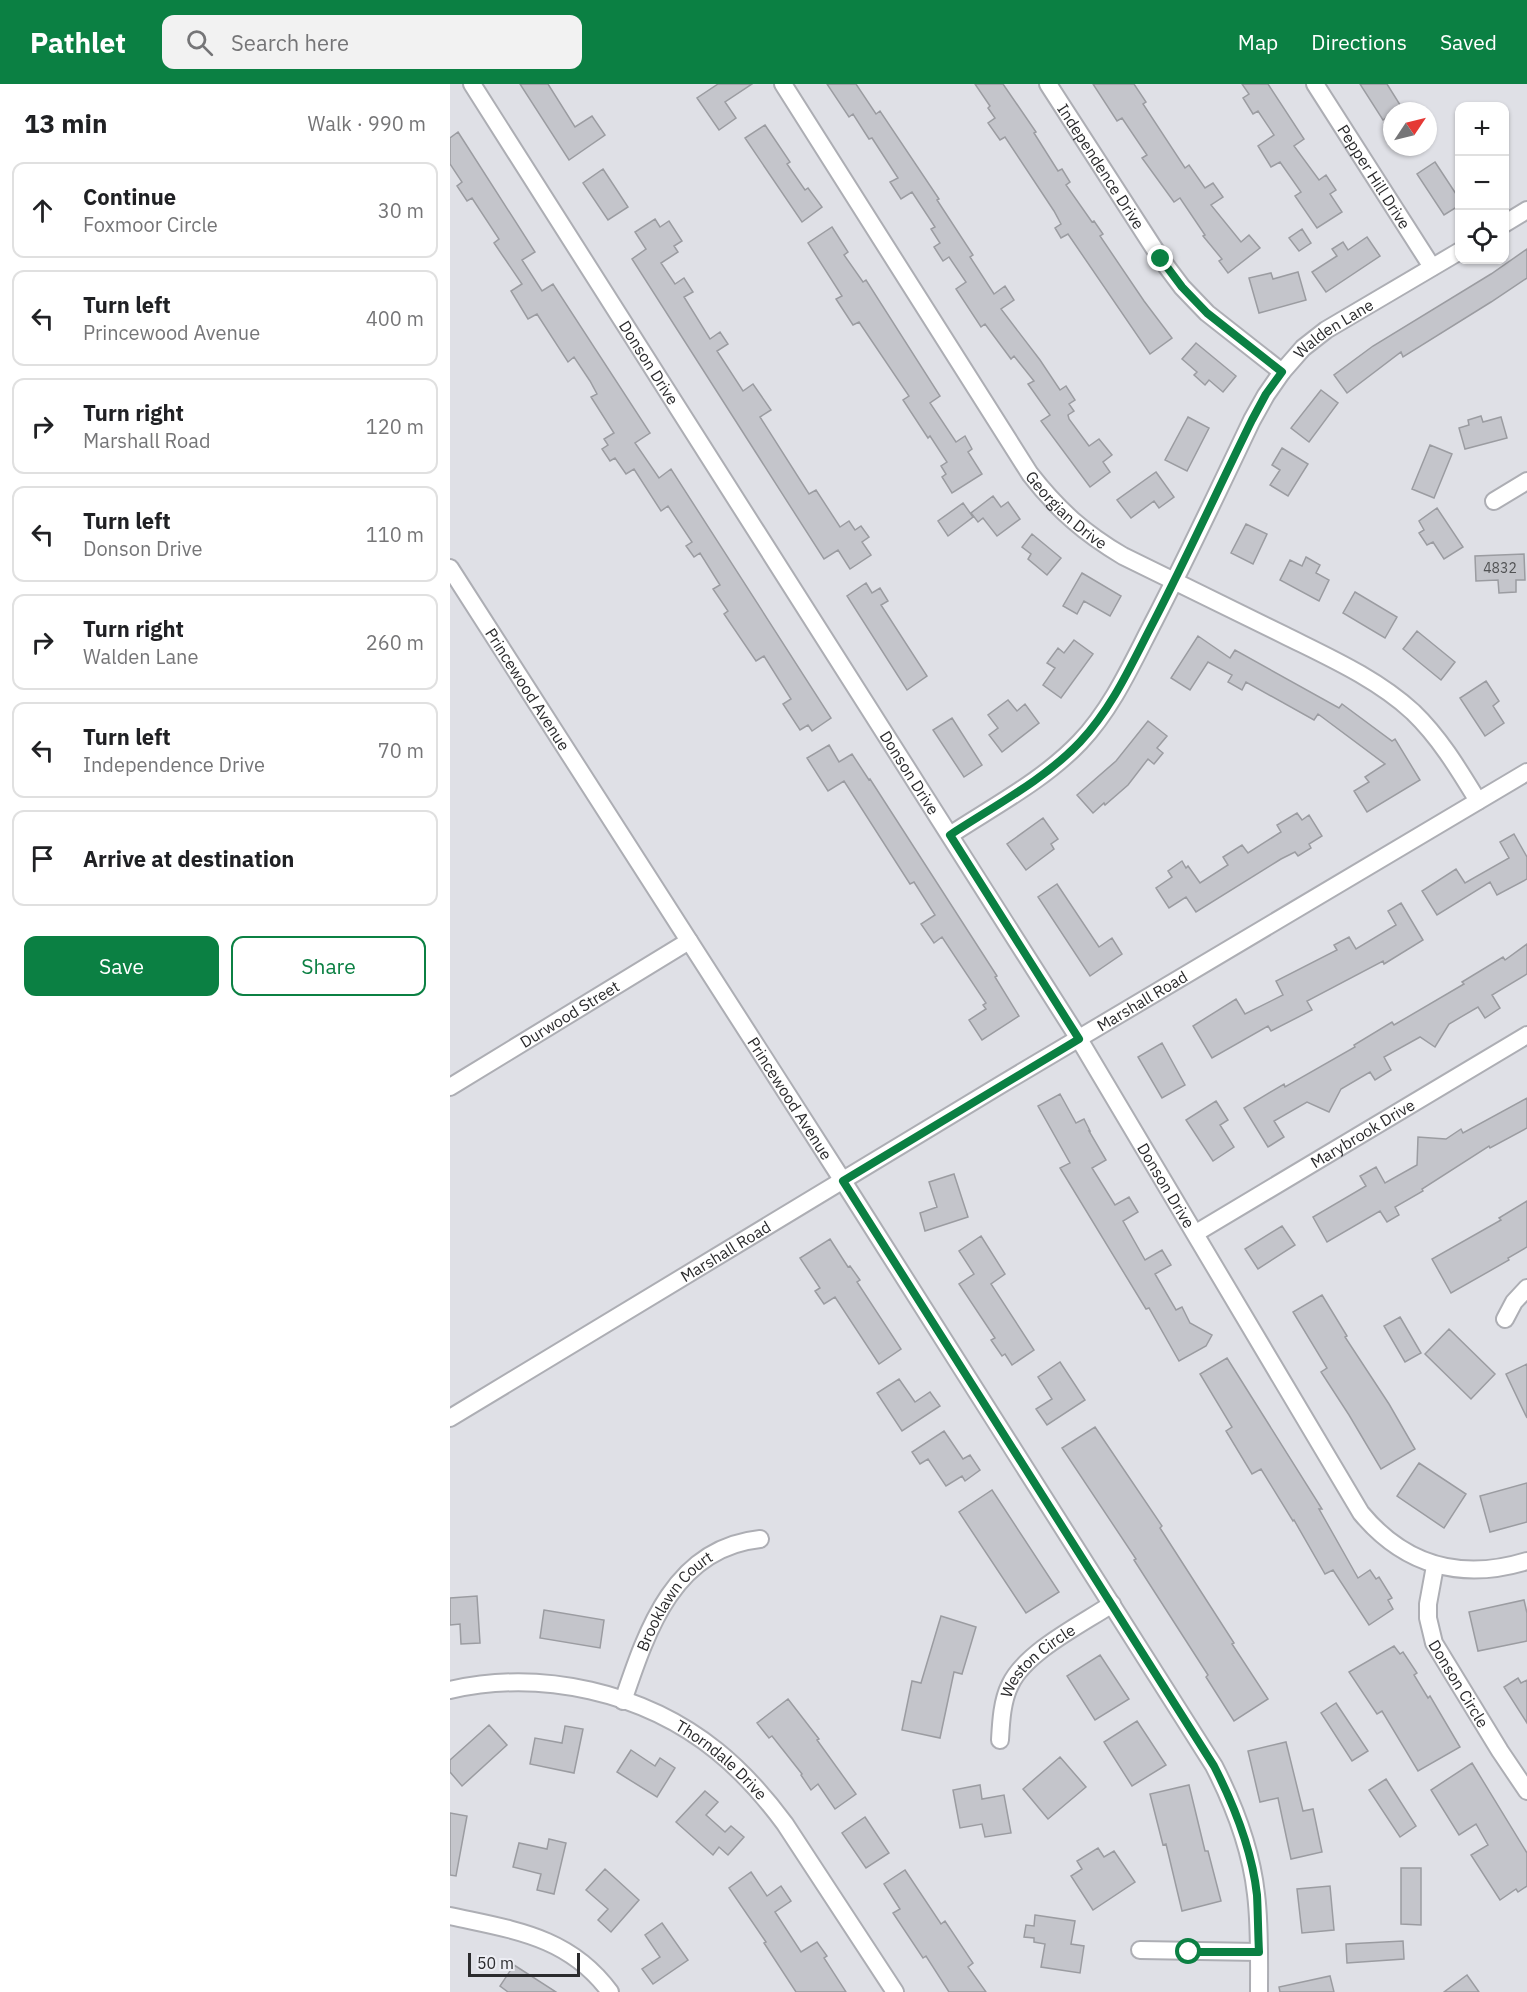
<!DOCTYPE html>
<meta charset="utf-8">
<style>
:root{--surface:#fff;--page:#f2f2f2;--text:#202124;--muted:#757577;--line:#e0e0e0;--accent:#0b8043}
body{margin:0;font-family:"IBM Plex Sans",sans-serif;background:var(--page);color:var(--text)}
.controls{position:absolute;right:18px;top:18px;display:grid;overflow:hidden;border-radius:12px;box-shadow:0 2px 4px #0004}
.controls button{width:54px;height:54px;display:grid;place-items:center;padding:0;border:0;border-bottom:2px solid var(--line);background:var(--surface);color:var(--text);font:30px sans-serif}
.compass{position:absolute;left:933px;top:18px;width:54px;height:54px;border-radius:50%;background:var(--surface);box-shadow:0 2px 4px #0004;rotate:55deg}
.scale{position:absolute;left:18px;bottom:15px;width:112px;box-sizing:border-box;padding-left:6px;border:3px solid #2b2b2d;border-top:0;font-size:16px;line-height:21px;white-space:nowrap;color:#2b2b2d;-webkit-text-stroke:4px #ecedf3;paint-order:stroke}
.stop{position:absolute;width:18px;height:18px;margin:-14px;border:4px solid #0b8043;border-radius:50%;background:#fff}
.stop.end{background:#0b8043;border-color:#fff;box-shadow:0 2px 6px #0008}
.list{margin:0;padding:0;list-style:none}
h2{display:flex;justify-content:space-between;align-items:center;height:78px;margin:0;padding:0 24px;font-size:26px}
h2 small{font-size:20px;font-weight:400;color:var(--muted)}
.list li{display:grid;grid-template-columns:39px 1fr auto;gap:18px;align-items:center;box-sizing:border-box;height:96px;margin:0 12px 12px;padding:0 12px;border:2px solid var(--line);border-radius:12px}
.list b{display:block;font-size:22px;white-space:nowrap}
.list p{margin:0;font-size:20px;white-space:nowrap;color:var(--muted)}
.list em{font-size:20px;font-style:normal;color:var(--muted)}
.actions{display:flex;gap:12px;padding:18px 24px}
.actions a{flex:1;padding:14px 0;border:2px solid var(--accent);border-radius:12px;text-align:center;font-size:21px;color:var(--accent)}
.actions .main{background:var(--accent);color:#fff}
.icon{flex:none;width:33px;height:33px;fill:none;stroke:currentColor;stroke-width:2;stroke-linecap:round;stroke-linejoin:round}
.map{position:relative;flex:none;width:1077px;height:1908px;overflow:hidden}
header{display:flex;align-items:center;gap:36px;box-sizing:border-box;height:84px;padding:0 30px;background:var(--accent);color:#fff}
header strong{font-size:28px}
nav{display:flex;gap:33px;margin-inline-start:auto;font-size:21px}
.search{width:420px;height:54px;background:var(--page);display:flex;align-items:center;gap:15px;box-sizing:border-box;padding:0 21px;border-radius:12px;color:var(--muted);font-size:22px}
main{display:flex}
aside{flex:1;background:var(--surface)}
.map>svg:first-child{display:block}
.building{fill:#c4c5cb;stroke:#9b9ca1;stroke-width:1.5}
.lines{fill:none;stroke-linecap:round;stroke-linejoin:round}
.minor-casing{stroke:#adaeb4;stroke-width:20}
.minor{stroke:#fff;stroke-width:16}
.route{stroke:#0b8043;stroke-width:8}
.labels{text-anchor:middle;stroke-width:4.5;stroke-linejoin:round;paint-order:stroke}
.number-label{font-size:14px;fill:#515254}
.street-label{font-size:16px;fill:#2b2b2d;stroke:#ecedf3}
</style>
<header>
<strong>Pathlet</strong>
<div class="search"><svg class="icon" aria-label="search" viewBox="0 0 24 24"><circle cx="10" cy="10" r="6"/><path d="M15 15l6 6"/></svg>Search here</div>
<nav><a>Map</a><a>Directions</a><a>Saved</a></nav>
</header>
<main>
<aside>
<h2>13 min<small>Walk · 990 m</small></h2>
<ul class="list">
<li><svg class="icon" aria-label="ahead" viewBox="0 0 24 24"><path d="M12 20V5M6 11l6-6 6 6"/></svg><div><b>Continue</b><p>Foxmoor Circle</p></div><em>30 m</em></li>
<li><svg class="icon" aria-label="left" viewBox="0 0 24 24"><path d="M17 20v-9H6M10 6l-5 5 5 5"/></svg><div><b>Turn left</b><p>Princewood Avenue</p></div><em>400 m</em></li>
<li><svg class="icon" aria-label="right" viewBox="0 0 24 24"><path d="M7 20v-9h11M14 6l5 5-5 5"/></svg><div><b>Turn right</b><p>Marshall Road</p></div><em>120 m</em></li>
<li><svg class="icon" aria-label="left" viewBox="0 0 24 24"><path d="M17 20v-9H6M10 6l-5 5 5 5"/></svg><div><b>Turn left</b><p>Donson Drive</p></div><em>110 m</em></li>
<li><svg class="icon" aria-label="right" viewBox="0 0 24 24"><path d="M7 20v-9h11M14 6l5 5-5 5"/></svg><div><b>Turn right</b><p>Walden Lane</p></div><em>260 m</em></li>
<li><svg class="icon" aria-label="left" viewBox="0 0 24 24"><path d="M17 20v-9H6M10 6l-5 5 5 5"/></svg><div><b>Turn left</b><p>Independence Drive</p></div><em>70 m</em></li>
<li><svg class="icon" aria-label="arrive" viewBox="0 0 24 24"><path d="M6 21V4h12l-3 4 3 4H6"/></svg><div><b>Arrive at destination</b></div></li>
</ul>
<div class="actions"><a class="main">Save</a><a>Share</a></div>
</aside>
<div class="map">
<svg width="1077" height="1908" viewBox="0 0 1077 1908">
<rect width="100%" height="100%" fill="#dfe0e6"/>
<path class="building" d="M70,0H98L125,43L142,32L155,51L119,76Z
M268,0H302L275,18L286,34L269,46L247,14Z
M377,0H406L426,30L430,27L489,115L487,116L523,171L520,173L544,210L555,202L564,216L551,225L590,276L610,306L616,302L625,316L619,320L624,327L618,331L619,335L639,362L649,355L662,371L653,378L660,388L640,403L591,337L600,331L578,300L584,297L564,272L561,275L535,240L531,243L506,205L516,198L499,173L493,177L484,163L490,159L481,145L485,143L462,108L451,115L440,98L448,94L422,54L419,55L403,30L399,33Z
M525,0H553L586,48L584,49L608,87L612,85L620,98L616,101L642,138L644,137L653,150L650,152L694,217L722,254L700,270L618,150L611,154L605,144L611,140L604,127L555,53L550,56L538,39L545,34L538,24L540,22Z
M643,0H684L696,18L693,20L735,84L739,81L755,104L763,99L773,113L761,121L791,158L799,151L810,164L778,189L769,177L772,175L753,152L755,151L730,114L724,118L692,74L697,71L672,34L667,37Z
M792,0H818L854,55L844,62L869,96L876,91L886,106L880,110L892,128L867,144L845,112L851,108L830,78L821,83L808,62L824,51L808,27L803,30L793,14L799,10Z
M910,0H937L952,24L947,27H942V30L933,36Z
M315,41L340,78L337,80L355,106L358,104L372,123L352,138L295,54Z
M8,48L85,168L72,176L92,207L103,200L200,349L185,359L209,394L221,385L381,634L362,647L358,641L350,646L333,620L341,615L314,572L306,577L274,530L278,527L263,505L270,501L250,469L244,473L236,462L242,458L218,422L211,427L184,385L176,390L165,374L160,377L152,365L158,361L154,355L164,349L141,313L147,310L140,297L124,273L118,278L87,230L78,235L61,207L72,200L44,159L49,155L22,114L17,117L7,102L12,98L0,80V54Z
M985,78L1010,116V121L994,131L967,90Z
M153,85L178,123L158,136L133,99Z
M205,135L210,143L219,137L232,157L224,162L228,168L211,179L225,200L234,194L243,208L234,213L260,255L270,248L278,260L267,267L293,307L303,300L321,326L310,333L359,410L366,406L390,443L399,437L405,446L411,442L419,453L412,458L421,471L400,485L388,466L374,475L182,175L196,165L185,148Z
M382,143L398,168L394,171L413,198L416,196L490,312L480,319L506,358L515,352L522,365L518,368L532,390L502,409L492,393L496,390L491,382L497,378L480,352L478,354L453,316L459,312L409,238L403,241L386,215L392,212L358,159Z
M852,145L861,159L849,167L839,154Z
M917,153L930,172L876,208L862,188L887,172L882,165L893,158L898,166Z
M1077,165V194L1041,218L953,273L951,268L897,309L884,291L923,262L1041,190Z
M848,188L856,216L809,229L799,194L821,189L823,195Z
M746,259L786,292L773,308L759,296L755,301L744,291L747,288L732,275Z
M871,306L888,319L859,358L841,344Z
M1031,332L1033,338L1051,333L1057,354L1015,365L1009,344L1019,341L1018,336Z
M738,333L759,344L737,387L715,376Z
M980,361L1002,370L984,414L962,405Z
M832,364L858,380L838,412L820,401L830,386L822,381Z
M706,388L724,413L709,424L704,417L681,434L667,416Z
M543,412L551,423L558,418L570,435L547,452L533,434L528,438L521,429Z
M513,419L523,433L498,452L488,437Z
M987,424L1013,463L994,475L983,458L977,461L969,449L974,446L969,437Z
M796,440L817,450L803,480L781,469Z
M582,450L611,474L597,491L578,475L581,470L572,463Z
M1074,470L1075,496H1066V508L1049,509L1048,496L1026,497L1025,472Z
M856,473L870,481L866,489L879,496L869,517L830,496L840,476L852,482Z
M632,489L671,512L660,532L634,517L627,530L613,522Z
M416,499L422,509L430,504L438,517L431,521L477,592L457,606L397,512Z
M905,508L947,533L935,554L893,529Z
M967,547L1005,578L991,596L953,565Z
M748,552L780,574L785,566L889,624L892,620L942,657L945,655L970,696L917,728L904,707L919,698L915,693L935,680L868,630L864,636L796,598L792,606L778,598L782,591L758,578L740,606L721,594Z
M624,556L643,570L611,614L593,601L605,584L597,579L608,564L614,569Z
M1036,597L1049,617L1043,622L1054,639L1035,652L1010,614Z
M558,616L567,627L575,620L589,639L552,668L539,651L548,644L538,631Z
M502,634L532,681L514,693L483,646Z
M698,637L717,652L707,664L713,669L704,680L698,675L678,701L655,721L654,719L643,729L627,711L666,677Z
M379,661L389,678L402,670L419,696L420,695L547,892L545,893L569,932L532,956L519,936L536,925L533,921L536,919L492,853L484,859L471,840L485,831L464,798L460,800L394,697L378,707L357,674Z
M847,729L852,736L859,731L872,752L859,760L861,764L848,772L845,768L831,775L746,828L736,813L719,824L706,804L722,793L718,787L732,777L736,784L738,782L750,799L778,781L773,773L792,761L798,769L831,748L827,741Z
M593,734L608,755L601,760L604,765L576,786L557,760Z
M1064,750L1077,773V795L1047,811L1040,798L987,831L972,807L1006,785L1015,799L1059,774L1050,758Z
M607,800L649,863L662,854L672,870L640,892L588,813Z
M951,819L973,856L934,880L933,877L857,917L862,926L821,947L818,942L762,974L743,942L786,915L795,930L833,911L826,897L887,866L884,861L899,853L906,865L946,841L938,827Z
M1077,860V890L1042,911L1050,924L1035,934L1028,923L999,940L985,963L970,953L934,973L941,986L925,996L920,988L891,1005L879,1028L857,1018L824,1037L834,1053L818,1063L794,1024L834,1000L835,1003L905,963L904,961L942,938L944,941L1014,900L1012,898L1053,873L1055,876Z
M712,959L735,1001L712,1014L688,973Z
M610,1010L626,1039L634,1035L640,1047H639L656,1076L642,1084L665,1121L679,1113L688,1128L673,1137L695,1176L712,1166L721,1181L705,1190L726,1226L732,1223L740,1239L762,1251L756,1262L729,1277L699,1224L696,1225L610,1084L620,1079L588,1022Z
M1077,1014V1044L1040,1064L1039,1062L972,1105L973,1107L945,1123L949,1131L937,1138L930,1127L877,1158L863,1133L916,1102L910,1092L926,1083L935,1099L967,1081L968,1053L996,1055L1011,1045L1013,1049Z
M766,1017L778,1036L770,1041L784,1063L763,1077L736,1036Z
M504,1090L518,1133L475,1147L470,1129L487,1123L479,1098Z
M1077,1117V1163L1058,1174L1059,1176L1001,1209L982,1175L1051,1136L1049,1134Z
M832,1142L845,1161L808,1185L795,1165Z
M531,1152L555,1190L541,1200L584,1266L562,1281L555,1270L552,1272L541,1256L545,1254L509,1200L524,1190L509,1167Z
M380,1155L398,1183L400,1182L410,1196L407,1198L451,1265L429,1280L385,1213L374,1220L365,1207L370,1204L350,1174Z
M872,1211L897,1252L895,1253L939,1320L965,1365L931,1385L899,1331L871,1288L877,1284L843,1228Z
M950,1233L971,1269L955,1278L934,1242Z
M999,1245L1045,1290L1021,1315L975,1270Z
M777,1274L872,1425H869L908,1494L920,1486L926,1495L929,1493L942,1514L938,1516L943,1525L919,1541L883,1486L875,1490L844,1436L843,1437L811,1385L802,1390L776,1347L782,1343L750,1290Z
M610,1278L635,1316L597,1341L586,1325L602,1315L588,1293Z
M1077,1280V1334L1056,1290Z
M449,1295L465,1318L480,1308L490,1322L452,1347L427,1309Z
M645,1343L712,1442L710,1444L784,1559L782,1560L818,1615L784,1637L756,1593L758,1591L684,1476L686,1475L612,1364Z
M494,1347L513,1375L520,1371L530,1386L515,1397L512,1392L496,1402L478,1375L470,1380L462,1368Z
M969,1379L1016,1410L994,1444L947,1412Z
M1077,1399V1438L1040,1448L1030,1412Z
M542,1406L609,1508L576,1529L509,1428Z
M27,1512L30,1559L11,1560L10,1540L0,1541V1514Z
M1074,1516L1077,1529V1557L1028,1567L1019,1528Z
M94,1526L154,1536L150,1564L90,1554Z
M491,1532L526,1543L512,1590L504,1588L490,1654L452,1646L462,1597L471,1599Z
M944,1562L950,1570L953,1568L967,1589L964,1591L978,1614L980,1612L1010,1663L968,1687L932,1627L927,1630L899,1588Z
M650,1571L679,1615L645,1636L617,1592Z
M1068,1594L1071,1599L1077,1596V1639L1054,1603Z
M338,1615L369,1655L367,1656L406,1710L385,1725L368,1700L361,1706L351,1691L352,1690L322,1652L319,1654L307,1639Z
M886,1619L918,1667L902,1677L871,1629Z
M687,1637L716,1681L682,1702L654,1658Z
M39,1641L57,1661L12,1702L0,1688V1676Z
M115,1642L133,1645L124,1689L80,1680L85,1654L112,1659Z
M836,1658L853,1727L863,1725L872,1768L841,1775L828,1714L810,1718L798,1667Z
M181,1666L205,1682L210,1674L225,1684L207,1713L167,1688Z
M610,1673L636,1703L598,1735L573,1705Z
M1022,1679L1077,1769V1802L1068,1808L1066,1805L1050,1816L1021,1771L1038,1761L1026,1740L1009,1751L981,1706Z
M936,1695L966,1742L950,1753L919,1706Z
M530,1701L532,1715L554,1711L561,1749L535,1753L532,1740L510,1744L503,1706Z
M739,1701L755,1767H758L771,1817L732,1827L716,1760L713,1761L700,1710Z
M255,1707L268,1718L256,1731L275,1748L281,1742L294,1753L278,1771L269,1763L263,1771L226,1738Z
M0,1729L17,1732L6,1792L0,1791Z
M415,1733L439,1769L416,1784L392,1749Z
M99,1755L116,1759L104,1810L87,1806L91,1790L63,1783L69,1759L97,1765Z
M648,1764L654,1773L664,1767L685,1798L643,1826L621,1792L632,1785L627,1777Z
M951,1784H971V1841L951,1840Z
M155,1785L189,1816L161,1848L148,1836L158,1825L136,1806Z
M455,1786L491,1840L495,1837L523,1879L518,1883L536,1908H499L476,1872L473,1874L443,1829L450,1825L434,1800Z
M301,1788L317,1812L331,1802L341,1817L325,1828L351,1868L367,1858L377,1872L374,1874L396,1908H346L314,1859L316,1858L279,1804Z
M880,1802L884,1846L852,1849L847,1805Z
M585,1831L625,1837L621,1860L634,1862L630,1889L591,1883L595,1860L584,1858V1854L574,1853L576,1841L584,1842Z
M212,1839L238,1876L203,1900L192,1885L210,1873L195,1851Z
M953,1857L954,1875L897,1879L896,1860Z
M64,1881L106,1908H58L50,1902Z
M1017,1891L1029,1908H994Z
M880,1892L884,1908H830L829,1903Z"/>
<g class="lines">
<g class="minor-casing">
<g id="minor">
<path id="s1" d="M22,0L629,955L911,1429C955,1482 1012,1497 1077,1477"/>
<path id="s2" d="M333,0L580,390C608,426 634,449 673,472C727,498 780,525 834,551C878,573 926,594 963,628C990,654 1009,686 1028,717"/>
<path id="s3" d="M598,0L711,175L732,203L757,229L832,288"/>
<path id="s4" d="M865,0L982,183"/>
<path d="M1054,140L1077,126"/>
<path d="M1044,417L1077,397"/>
<path id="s5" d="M0,484L393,1097L764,1682C785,1723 801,1765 806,1810C810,1842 809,1876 809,1908"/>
<path id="s6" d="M500,751C544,722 594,696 630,658C663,623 682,579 704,537C738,471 770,403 802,336L816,311L832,288L853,264L876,246L1010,167"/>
<path id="s7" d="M0,1003L239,857"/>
<path id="s8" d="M746,1149L1077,951"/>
<path d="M1055,1235L1064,1218L1077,1204"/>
<path id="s9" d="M0,1334L552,1000L1077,688"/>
<path id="s10" d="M985,1482L978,1520V1534L984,1559L1050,1667L1077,1707"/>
<path id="s11" d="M0,1606C91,1585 194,1608 267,1667C293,1688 315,1713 335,1740L445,1908"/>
<path id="s12" d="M173,1617C197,1546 224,1464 310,1455"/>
<path id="s13" d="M550,1656C551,1638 552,1617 560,1601C575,1568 632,1540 662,1520"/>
<path d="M0,1832C63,1846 119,1852 160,1908"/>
<path d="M690,1866L809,1868"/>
</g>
</g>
<use href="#minor" class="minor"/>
</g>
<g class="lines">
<path class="route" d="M711,175L732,203L757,229L832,288L816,310L802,336C769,403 738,471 704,537C682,579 663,623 630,658C594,696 544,722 500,751L629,955L393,1097L764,1682C785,1723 802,1766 807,1811C808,1830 808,1849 809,1868H739"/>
</g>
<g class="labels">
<g class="number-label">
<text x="1050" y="489">4832</text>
</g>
<g class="street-label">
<text dy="6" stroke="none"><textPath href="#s3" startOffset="98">Independence Drive</textPath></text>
<text dy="6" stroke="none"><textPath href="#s4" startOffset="110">Pepper Hill Drive</textPath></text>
<text dy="6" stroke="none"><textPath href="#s6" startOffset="651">Walden Lane</textPath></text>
<text dy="6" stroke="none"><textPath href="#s1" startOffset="330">Donson Drive</textPath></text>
<text dy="6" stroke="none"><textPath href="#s2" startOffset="513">Georgian Drive</textPath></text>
<text dy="6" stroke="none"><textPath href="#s5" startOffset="144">Princewood Avenue</textPath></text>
<text dy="6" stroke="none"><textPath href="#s1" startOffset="816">Donson Drive</textPath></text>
<text dy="6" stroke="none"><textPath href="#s9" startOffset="808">Marshall Road</textPath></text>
<text dy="6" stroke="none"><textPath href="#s7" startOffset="140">Durwood Street</textPath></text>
<text dy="6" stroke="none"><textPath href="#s5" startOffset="630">Princewood Avenue</textPath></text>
<text dy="6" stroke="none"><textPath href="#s8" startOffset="194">Marybrook Drive</textPath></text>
<text dy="6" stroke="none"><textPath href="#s1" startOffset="1302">Donson Drive</textPath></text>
<text dy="6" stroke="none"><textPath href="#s9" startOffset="322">Marshall Road</textPath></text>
<text dy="6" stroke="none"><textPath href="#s12" startOffset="114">Brooklawn Court</textPath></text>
<text dy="6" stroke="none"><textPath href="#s13" startOffset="93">Weston Circle</textPath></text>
<text dy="6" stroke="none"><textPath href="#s10" startOffset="126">Donson Circle</textPath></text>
<text dy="6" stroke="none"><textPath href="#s11" startOffset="292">Thorndale Drive</textPath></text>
</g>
</g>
</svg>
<div class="controls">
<button>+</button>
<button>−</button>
<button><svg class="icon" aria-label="locate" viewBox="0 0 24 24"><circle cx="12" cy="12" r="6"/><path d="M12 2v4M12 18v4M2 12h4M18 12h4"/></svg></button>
</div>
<svg class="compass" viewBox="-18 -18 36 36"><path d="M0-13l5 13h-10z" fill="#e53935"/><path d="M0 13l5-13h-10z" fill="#757577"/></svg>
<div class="scale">50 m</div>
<div class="stop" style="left:739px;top:1868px"></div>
<div class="stop end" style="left:711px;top:175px"></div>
</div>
</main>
